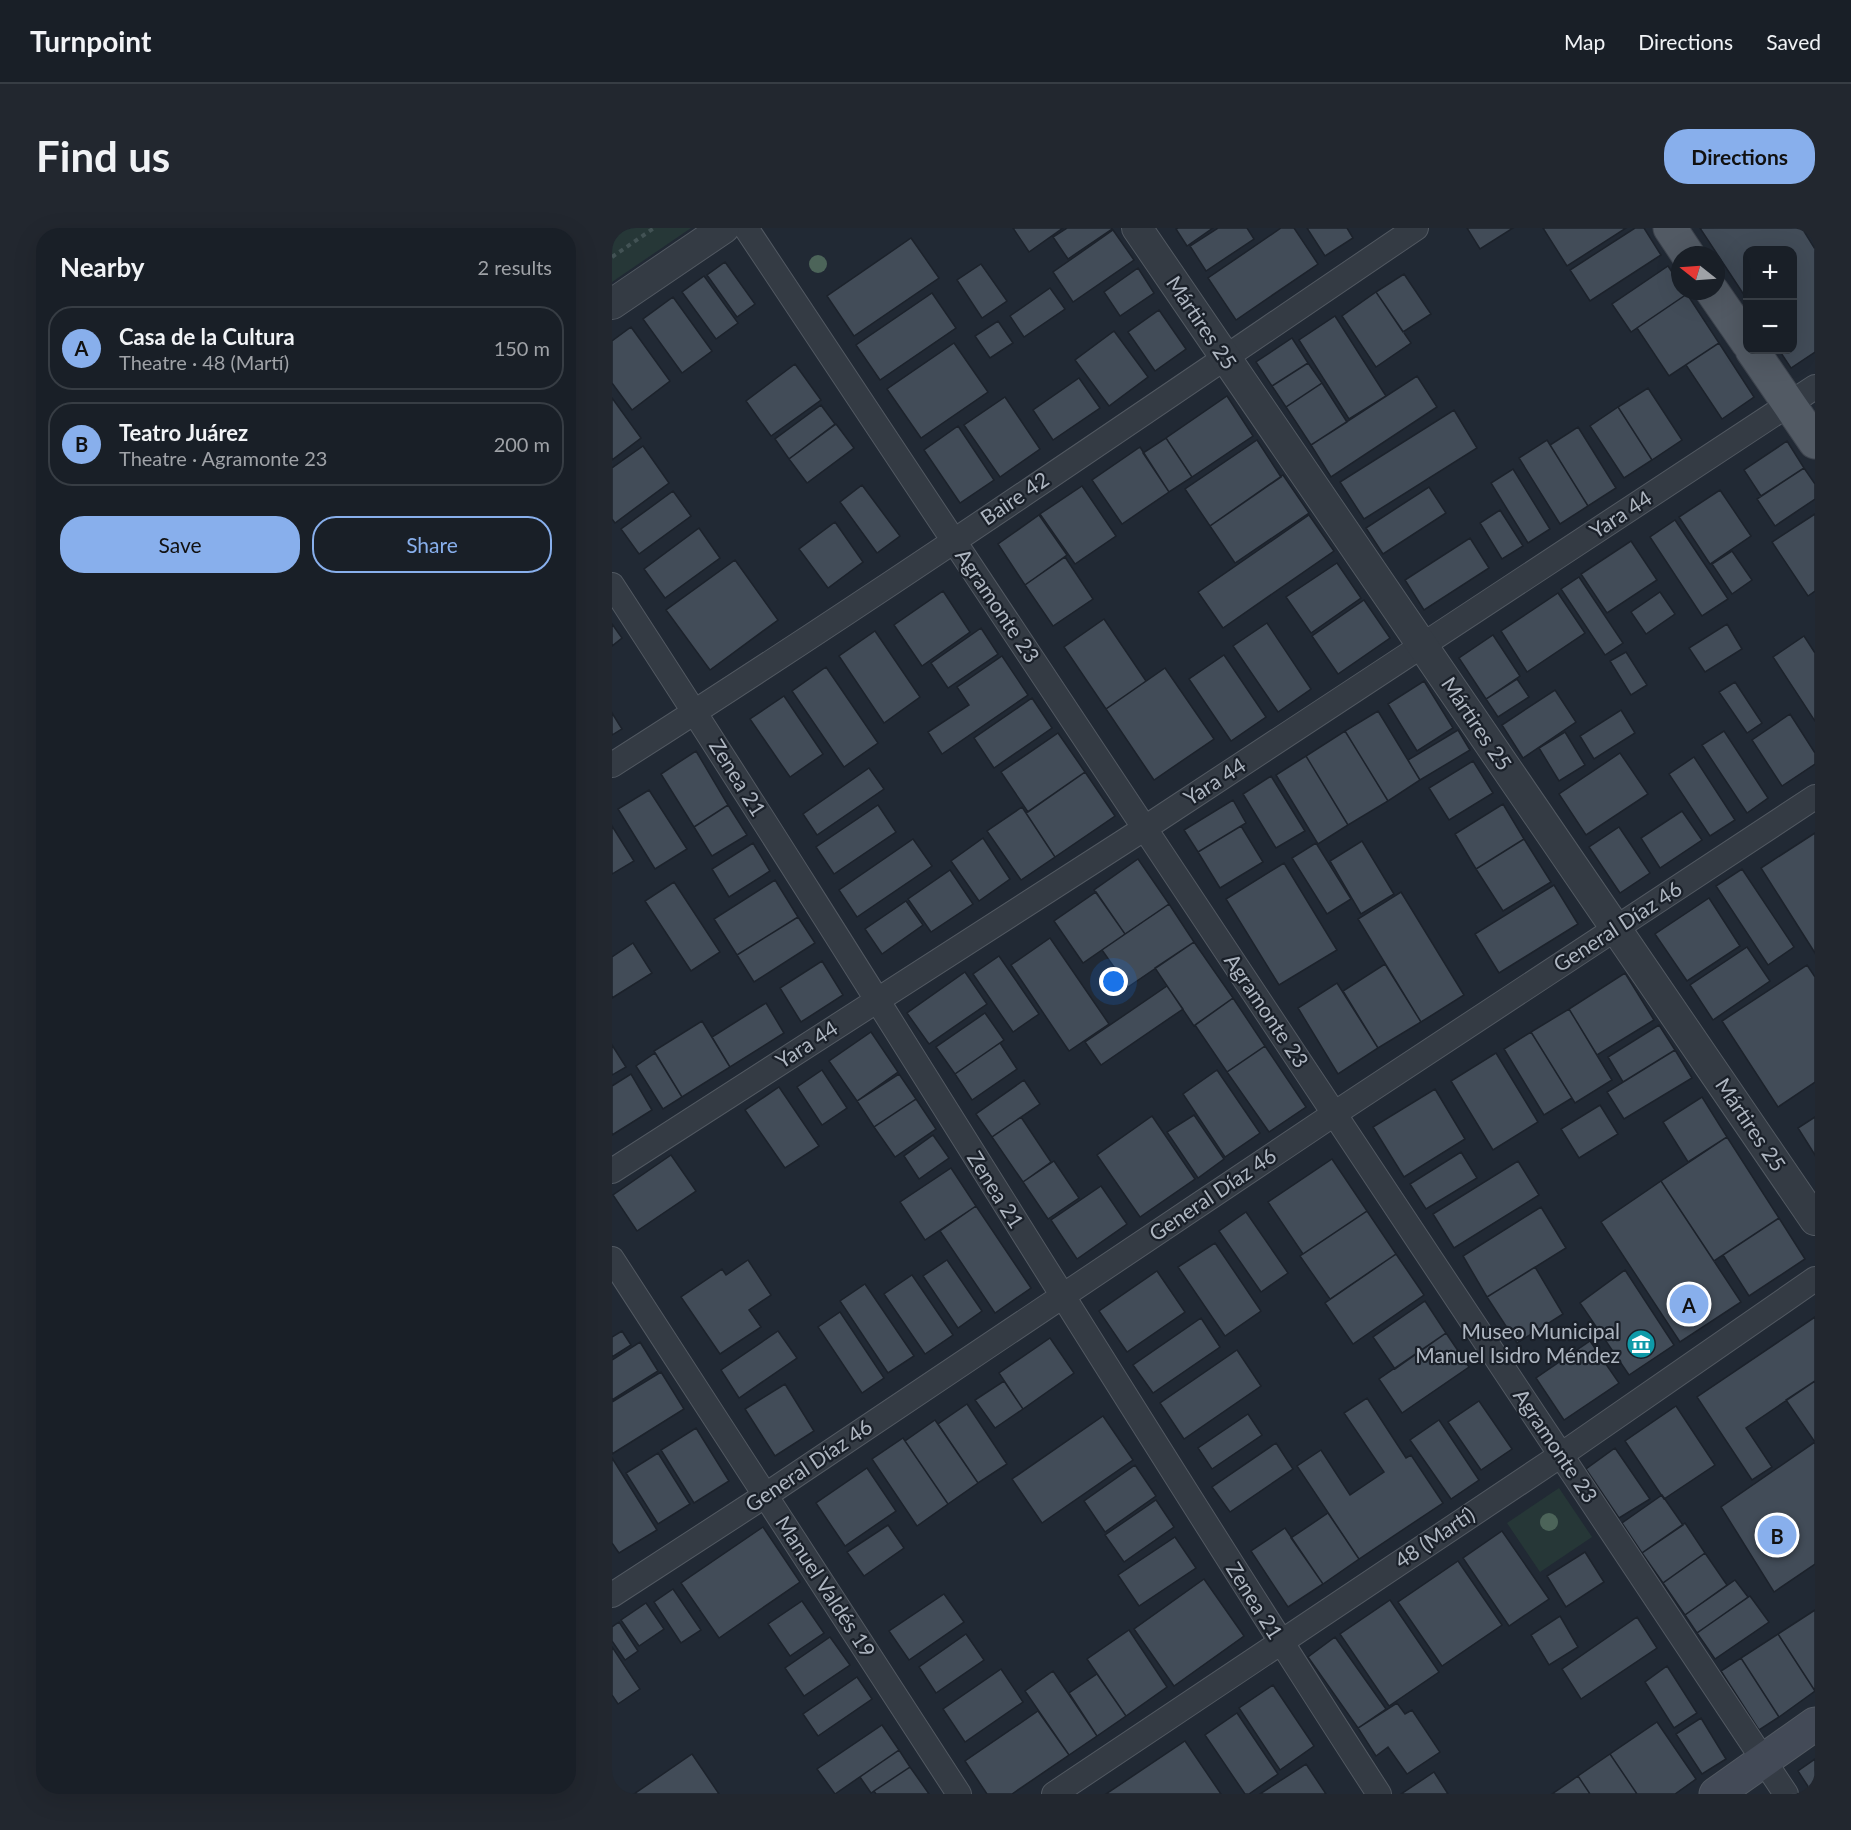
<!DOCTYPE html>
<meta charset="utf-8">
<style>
:root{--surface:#191f27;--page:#22272f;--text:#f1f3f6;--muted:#9fa2a7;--line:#373d44;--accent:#88afec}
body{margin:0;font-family:Lato,sans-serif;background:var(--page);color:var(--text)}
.controls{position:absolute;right:18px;top:18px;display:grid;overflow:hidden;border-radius:12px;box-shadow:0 6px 24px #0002}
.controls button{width:54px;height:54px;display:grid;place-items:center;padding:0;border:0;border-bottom:2px solid var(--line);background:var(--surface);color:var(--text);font:30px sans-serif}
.compass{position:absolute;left:1059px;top:18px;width:54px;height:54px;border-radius:50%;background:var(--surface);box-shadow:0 6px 24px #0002;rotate:287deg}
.you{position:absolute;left:502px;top:754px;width:21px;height:21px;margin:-15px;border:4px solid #fff;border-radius:50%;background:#1a73e8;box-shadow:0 0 0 9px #1a73e833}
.badge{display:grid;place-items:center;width:39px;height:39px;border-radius:50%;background:var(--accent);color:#111;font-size:20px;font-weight:700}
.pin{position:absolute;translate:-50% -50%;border:3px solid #fff;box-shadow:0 2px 6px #0006}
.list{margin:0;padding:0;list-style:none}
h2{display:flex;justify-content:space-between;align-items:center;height:78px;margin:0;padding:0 24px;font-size:26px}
h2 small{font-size:20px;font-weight:400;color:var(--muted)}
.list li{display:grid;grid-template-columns:39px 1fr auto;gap:18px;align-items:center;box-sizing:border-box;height:84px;margin:0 12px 12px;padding:0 12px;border:2px solid var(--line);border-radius:24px}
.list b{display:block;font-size:22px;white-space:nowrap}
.list p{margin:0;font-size:20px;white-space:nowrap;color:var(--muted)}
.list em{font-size:20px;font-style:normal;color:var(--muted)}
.actions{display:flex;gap:12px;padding:18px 24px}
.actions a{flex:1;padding:14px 0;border:2px solid var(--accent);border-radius:24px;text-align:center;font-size:21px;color:var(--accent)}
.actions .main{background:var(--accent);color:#111}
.map{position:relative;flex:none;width:1203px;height:1566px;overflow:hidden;border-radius:24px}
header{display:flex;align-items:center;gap:36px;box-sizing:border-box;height:84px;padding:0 30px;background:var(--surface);border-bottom:2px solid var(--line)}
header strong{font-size:28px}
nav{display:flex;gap:33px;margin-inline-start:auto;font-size:21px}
.intro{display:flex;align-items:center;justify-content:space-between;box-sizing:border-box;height:144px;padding:0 36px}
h1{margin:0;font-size:42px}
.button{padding:15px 27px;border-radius:24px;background:var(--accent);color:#111;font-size:21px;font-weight:700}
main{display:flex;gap:36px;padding:0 36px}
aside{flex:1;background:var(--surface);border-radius:24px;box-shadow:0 6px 24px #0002}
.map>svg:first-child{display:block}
.green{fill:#263737}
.building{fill:#424c58;stroke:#1c222b;stroke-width:1.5}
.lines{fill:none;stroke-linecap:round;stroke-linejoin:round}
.minor-casing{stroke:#525962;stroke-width:26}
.tertiary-casing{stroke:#525962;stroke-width:32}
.secondary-casing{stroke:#525962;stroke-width:35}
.primary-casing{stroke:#3e444e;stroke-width:35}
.path{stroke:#425254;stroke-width:4;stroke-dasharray:4.5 4.5;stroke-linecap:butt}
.minor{stroke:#343b44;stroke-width:24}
.tertiary{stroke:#343b44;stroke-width:30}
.secondary{stroke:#434a57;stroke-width:33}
.primary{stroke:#525a64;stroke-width:33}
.tree{fill:#4c6459}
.labels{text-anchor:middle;stroke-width:4.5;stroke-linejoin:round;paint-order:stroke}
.street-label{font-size:21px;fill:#aeb6c1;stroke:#1a2029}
.poi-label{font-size:21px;fill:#aeb6c1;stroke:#1a2029;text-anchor:end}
</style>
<header>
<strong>Turnpoint</strong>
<nav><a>Map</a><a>Directions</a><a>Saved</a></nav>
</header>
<div class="intro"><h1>Find us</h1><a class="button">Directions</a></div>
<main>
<aside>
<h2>Nearby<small>2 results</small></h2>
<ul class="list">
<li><span class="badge">A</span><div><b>Casa de la Cultura</b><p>Theatre · 48 (Martí)</p></div><em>150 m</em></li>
<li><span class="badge">B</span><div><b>Teatro Juárez</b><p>Theatre · Agramonte 23</p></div><em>200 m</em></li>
</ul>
<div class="actions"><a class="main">Save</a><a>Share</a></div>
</aside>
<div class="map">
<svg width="1203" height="1566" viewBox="0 0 1203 1566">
<rect width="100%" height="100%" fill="#212934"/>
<path class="green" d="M0,0H79L0,54Z
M947,1260L980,1309L928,1344L895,1295Z"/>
<path class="building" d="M401,0H451L417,24Z
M455,0H500V1L456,31L441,9Z
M566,0H601L575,18L564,1Z
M606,0H635L642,11L594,43L578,18Z
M669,0H682L706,36L624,92L596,50Z
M695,0H735L741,10L713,28Z
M855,0H901L868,21Z
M931,0H1014L955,38Z
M1023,0H1032L1049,27L978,73L958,42Z
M1088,0H1190L1203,21V124L1179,140L1167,122H1180V22H1136V73Z
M501,2L522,32L461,74L441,44Z
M299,10L327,50L242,108L215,68Z
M113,34L143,76L125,89L95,47Z
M369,36L395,73L370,90L345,52Z
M1056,38L1068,56V63H1072L1075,66L1019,104L1000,76Z
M526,40L542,65L508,88L492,64Z
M792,46L819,86L791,104L764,64Z
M92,48L126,95L104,111L70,64Z
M438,60L453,81L412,109L398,88Z
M764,64L799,115L764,139L730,88Z
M320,65L344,100L268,152L244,117Z
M1075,66L1107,115L1057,148L1025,100Z
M61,69L100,123L70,145L31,91Z
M547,82L574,121L543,143L516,104Z
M723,88L774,168L737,191L687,112Z
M386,93L401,115L378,130L363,108Z
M19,99L58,153L20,182L0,155V113Z
M502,103L536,149L497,178L463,132Z
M680,110L696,135L660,158L644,134Z
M342,115L376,164L309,210L275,161Z
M1107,115L1142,169L1110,191L1074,137Z
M696,135L710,155L674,179L660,158Z
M183,136L209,172L159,208L134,173Z
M805,148L825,179L719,249L699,217Z
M467,150L488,180L441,212L421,182Z
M710,155L735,194L699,217L674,179Z
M1036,160L1070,212L1040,232L1006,179Z
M615,168L641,208L580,249L554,210Z
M393,169L428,221L388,249L352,197Z
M0,170L29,210L0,232Z
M209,177L223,196L177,231L163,211Z
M1006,179L1040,232L1012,250L978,198Z
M842,182L865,220L752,291L728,254Z
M224,196L242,220L195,255L177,231Z
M346,198L382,252L348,275L312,222Z
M966,199L1004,260L976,278L938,217Z
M554,210L580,249L557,264L531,225Z
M645,212L669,249L598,298L573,261Z
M935,212L976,278L948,296L907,230Z
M1175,213L1192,240L1149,268L1132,242Z
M31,218L57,255L3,295L0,291V240Z
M528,219L557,264L510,296L480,252Z
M1192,240L1203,256V271L1163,298L1145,271Z
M901,241L938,301L916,315L879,255Z
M671,247L697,285L623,335L598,298Z
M250,257L288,308L265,325L228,274Z
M470,258L504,308L463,336L428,286Z
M817,259L834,285L771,326L754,300Z
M1108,262L1139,308L1098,336L1067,289Z
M61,263L79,288L27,326L9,301Z
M888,282L911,318L890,331L868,295Z
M1203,286V363L1196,368L1160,314Z
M427,287L455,327L413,357L386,316Z
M697,287L722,323L611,400L586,364Z
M1063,292L1116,371L1090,388L1038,309Z
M223,294L251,334L216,360L187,321Z
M87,300L108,330L53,370L32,341Z
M858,310L877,340L812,382L793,352Z
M1019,313L1045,352L995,385L969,346Z
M1120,323L1140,352L1120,366L1100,336Z
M453,329L481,371L441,398L413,357Z
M123,332L166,392L98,442L54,382Z
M725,335L749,370L699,405L674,369Z
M967,349L1011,415L993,427L949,361Z
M331,363L358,404L310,438L282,397Z
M1048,364L1063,386L1034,406L1019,384Z
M946,365L973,405L915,444L889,403Z
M752,372L778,410L726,446L700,408Z
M492,391L534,453L494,481L452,419Z
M655,395L699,461L666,484L621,418Z
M0,396L10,410L0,418Z
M1115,396L1130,421L1093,444L1077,420Z
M369,400L386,426L336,460L319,435Z
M263,403L308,469L272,495L227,428Z
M881,407L908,448L874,471L847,430Z
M1192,408L1203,425V493L1161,429Z
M1014,424L1035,457L1019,467L998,433Z
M612,427L654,489L619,513L577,451Z
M390,428L416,467L330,526L316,504L357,477L345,459Z
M214,439L266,515L232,539L180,463Z
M553,440L602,511L542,552L494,481Z
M905,451L917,469L886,489L874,471Z
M812,453L841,500L805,523L776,476Z
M1123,454L1150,495L1135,505L1107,464Z
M943,462L964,494L911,530L890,497Z
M172,468L211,526L178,549L138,491Z
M420,470L440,500L382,540L362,510Z
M1009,482L1023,505L982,531L968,508Z
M766,483L808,552L776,573L733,503Z
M0,485L10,501L0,507Z
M1178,486L1203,525V536L1170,558L1140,512Z
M846,502L858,522L808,552L796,532Z
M733,503L776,573L736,597L694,528Z
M1112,503L1156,570L1135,585L1090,517Z
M953,504L973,537L947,553L927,520Z
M446,505L473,544L416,584L389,544Z
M84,523L116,577L82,599L49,546Z
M1008,525L1036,566L974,607L947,566Z
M694,528L736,597L706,616L664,547Z
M1082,529L1123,592L1098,608L1057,546Z
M861,533L881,565L837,592L817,560Z
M257,540L272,561L205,607L191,586Z
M473,544L503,588L443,629L414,585Z
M659,548L693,603L664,620L631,566Z
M37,562L75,621L43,641L6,581Z
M621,572L634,595L586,624L572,602Z
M891,576L912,611L864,641L843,606Z
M116,577L135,607L100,628L82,599Z
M266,577L284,604L222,646L204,619Z
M410,579L443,629L409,652L375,603Z
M1070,583L1090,612L1048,640L1029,610Z
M0,598L22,633L0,646Z
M629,598L651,634L608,660L586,624Z
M1007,599L1038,645L1008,665L977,619Z
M1203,605V725L1149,640Z
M371,610L398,651L367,673L339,633Z
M301,611L320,638L245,689L227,662Z
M912,611L939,654L891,683L864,641Z
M750,613L782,666L749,686L718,633Z
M141,615L158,643L117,669L100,641Z
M704,615L739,671L715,686L680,630Z
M526,631L557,676L513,706L482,662Z
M672,635L725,722L667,757L614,671Z
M1130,641L1182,719L1156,737L1104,658Z
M338,642L361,676L319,704L296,671Z
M163,652L186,689L125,727L102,691Z
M62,654L108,724L79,743L33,673Z
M942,657L966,696L887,745L863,706Z
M484,664L513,706L471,735L442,693Z
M789,664L852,767L809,794L746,691Z
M1097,670L1128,718L1075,753L1043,706Z
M294,673L311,697L270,726L253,701Z
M557,676L582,714L516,759L490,722Z
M186,689L203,715L142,754L125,727Z
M438,710L497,796L457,823L399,737Z
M582,714L621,770L582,798L543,740Z
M21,715L40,745L0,770V729Z
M1135,719L1158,753L1101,792L1078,757Z
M387,728L427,786L401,804L361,746Z
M210,733L231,767L189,794L168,760Z
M773,736L809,794L766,820L731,763Z
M1195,737L1203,749V854L1166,879L1110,793Z
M353,744L375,776L317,816L295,785Z
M1013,745L1042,792L985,827L957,781Z
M725,755L766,820L726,846L686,780Z
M555,758L571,781L489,837L473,814Z
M621,770L653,818L615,844L583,797Z
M154,775L172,805L118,839L100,809Z
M957,781L1000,852L963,875L919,804Z
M373,785L392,812L343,846L324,819Z
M90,793L118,839L70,869L42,823Z
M1047,797L1063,822L1011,854L996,829Z
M259,804L286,844L245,873L217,833Z
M919,804L960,870L932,887L892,821Z
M388,815L405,841L360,872L343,846Z
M0,817L14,839L0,847Z
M653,818L694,879L657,904L615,844Z
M1063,822L1080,850L1012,891L995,864Z
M43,825L70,869L51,881L24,838Z
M884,825L926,894L881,922L839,853Z
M210,842L235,880L210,897L185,859Z
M605,842L648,905L613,929L571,866Z
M19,846L40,882L0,907V858Z
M287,846L304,871L262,899L245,873Z
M412,852L428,876L380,909L364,886Z
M167,859L207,918L173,940L133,882Z
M823,861L853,911L792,949L761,899Z
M1090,869L1115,909L1076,934L1051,894Z
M304,871L324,901L283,929L262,899Z
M988,877L1006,906L967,930L949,901Z
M582,887L612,931L586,950L555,904Z
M540,888L583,951L528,989L485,927Z
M409,889L439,934L411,954L380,909Z
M1203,889V927L1186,900Z
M321,907L337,930L307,951L292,928Z
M1115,909L1167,990L1102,1033L1049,953Z
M849,924L865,950L814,981L798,956Z
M59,927L84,963L25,1003L1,967Z
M720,931L755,983L691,1026L656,974Z
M442,933L467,970L436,991L411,954Z
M906,933L927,967L842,1020L821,986Z
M339,940L364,978L313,1012L288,974Z
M1049,953L1129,1074L1068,1114L989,994Z
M489,958L515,996L465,1031L439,992Z
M364,978L419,1060L383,1085L328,1003Z
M929,979L954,1020L875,1069L851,1028Z
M755,983L784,1026L718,1071L688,1028Z
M634,984L676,1045L649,1064L607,1003Z
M1167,990L1193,1031L1137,1068L1111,1027Z
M603,1015L649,1083L613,1108L566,1039Z
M784,1026L812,1067L741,1116L713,1075Z
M136,1032L159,1067L137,1082L149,1099L108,1126L69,1069L110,1041L114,1047Z
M335,1032L370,1083L346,1100L311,1048Z
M923,1039L951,1086L905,1115L875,1069Z
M1013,1042L1062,1117L1017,1147L968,1075Z
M545,1043L573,1084L515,1124L487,1083Z
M300,1047L341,1107L313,1126L272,1066Z
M253,1056L302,1128L276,1145L228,1073Z
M813,1073L834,1105L783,1141L761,1109Z
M228,1084L272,1150L250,1165L206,1099Z
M1203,1089V1153L1134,1200L1160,1239L1140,1252L1085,1169Z
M589,1090L608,1119L541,1165L521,1137Z
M10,1103L19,1117L0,1129V1109Z
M166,1103L185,1130L127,1170L109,1142Z
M834,1105L857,1139L790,1185L767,1151Z
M438,1110L462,1145L411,1181L387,1145Z
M978,1113L1007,1155L952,1192L924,1150Z
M28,1114L46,1143L0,1172V1132Z
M625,1122L649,1158L572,1211L548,1175Z
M49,1144L72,1181L0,1226V1174Z
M392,1153L411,1181L383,1200L363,1172Z
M1203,1153V1214L1174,1172Z
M173,1156L202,1203L163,1228L133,1181Z
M755,1170L794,1230L799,1227L831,1275L747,1331L685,1238L709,1222L738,1267L772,1244L732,1185Z
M867,1173L900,1221L869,1242L836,1194Z
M355,1176L395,1236L366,1255L326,1196Z
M1064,1178L1103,1237L1052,1271L1013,1213Z
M636,1186L650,1207L600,1241L586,1220Z
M491,1188L521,1232L430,1295L400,1251Z
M323,1192L366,1255L336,1276L293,1213Z
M827,1192L867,1252L839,1271L798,1212Z
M84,1200L117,1253L82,1275L49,1222Z
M291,1210L336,1276L305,1298L260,1231Z
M1203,1214V1336L1162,1364L1109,1279Z
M664,1215L681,1241L618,1284L600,1259Z
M1003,1220L1038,1271L1007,1290L974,1241Z
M46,1225L78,1276L46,1296L14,1245Z
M0,1230L45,1302L7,1325L0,1315Z
M523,1237L544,1268L493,1304L472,1273Z
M255,1240L284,1283L233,1318L204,1275Z
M1050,1267L1071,1297L1030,1325L1010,1295Z
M544,1272L562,1299L512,1334L493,1307Z
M716,1285L747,1331L711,1356L679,1310Z
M1073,1295L1093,1325L1051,1355L1030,1325Z
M276,1297L292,1320L252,1348L235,1324Z
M151,1299L188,1354L107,1410L69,1355Z
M673,1300L711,1356L676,1379L639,1323Z
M890,1303L937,1371L897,1398L851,1330Z
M563,1309L584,1340L527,1378L506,1347Z
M973,1324L992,1354L954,1379L935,1348Z
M1093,1325L1115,1357L1073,1387L1051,1355Z
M846,1333L890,1397L830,1438L786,1374Z
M592,1351L632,1408L562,1458L522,1401Z
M1123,1352L1136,1369L1085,1405L1073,1387Z
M61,1361L89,1402L69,1415L42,1374Z
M332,1366L352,1394L297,1432L277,1403Z
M1138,1368L1157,1394L1103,1431L1085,1405Z
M778,1372L827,1444L777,1478L728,1406Z
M190,1373L212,1405L178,1428L156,1396Z
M34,1375L52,1401L27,1418L9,1392Z
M1203,1382V1463L1166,1406Z
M948,1388L966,1419L937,1437L919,1407Z
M1025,1389L1045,1420L969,1471L950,1441Z
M7,1394L26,1423L13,1432L0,1413V1399Z
M517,1402L555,1459L514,1488L475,1431Z
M354,1406L372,1432L324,1465L307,1439Z
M1166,1406L1203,1463L1167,1489L1129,1430Z
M218,1409L238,1437L192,1468L173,1440Z
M723,1409L774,1481L746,1500L696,1429Z
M0,1419L28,1461L6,1476L0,1467Z
M1129,1430L1167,1489L1147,1502L1109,1443Z
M1055,1438L1085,1485L1062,1500L1033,1454Z
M389,1441L411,1474L353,1514L331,1481Z
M441,1443L485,1508L457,1527L413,1463Z
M485,1446L514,1488L485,1508L457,1465Z
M245,1449L260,1471L206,1508L191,1486Z
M661,1457L702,1518L668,1542L627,1480Z
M785,1475L793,1486L800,1482L828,1524L795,1546L776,1519L764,1528L746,1500Z
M426,1483L457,1527L400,1566H375L353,1533Z
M625,1485L666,1546L637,1566H633L593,1507Z
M1089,1490L1114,1531L1090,1546L1064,1506Z
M1045,1494L1084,1551L1063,1566H1025L998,1526Z
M270,1497L287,1522L223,1566L205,1541Z
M573,1513L609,1566H494Z
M287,1522L298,1539L259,1565L248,1549Z
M80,1526L107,1566H22Z
M998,1526L1025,1566H978L966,1548Z
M1203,1531V1566H1201L1186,1543Z
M694,1536L714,1566H648Z
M298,1539L317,1566H264L262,1563Z
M822,1544L836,1566H789Z
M966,1548L978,1566H940Z"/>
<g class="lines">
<g class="minor-casing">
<path id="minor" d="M134,0L1174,1566
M0,357C261,757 507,1165 767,1566
M0,537C272,364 537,181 804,0
M0,943L533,600L1203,159
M0,1031L347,1566
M0,1367L154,1267L722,886L1203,569
M442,1566L949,1227L1203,1051"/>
</g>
<g class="tertiary-casing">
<path id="tertiary" d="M525,0L1203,992
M0,76L112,0"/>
</g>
<g class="secondary-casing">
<path id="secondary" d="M1104,1566L1203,1496"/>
</g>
<g class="primary-casing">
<path id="primary" d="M1058,0L1076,27
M1100,63L1136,115
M1140,122L1203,214"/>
</g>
<path class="path" d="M0,29L42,0"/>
<use href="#minor" class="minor"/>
<use href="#tertiary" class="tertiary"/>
<use href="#secondary" class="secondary"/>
<use href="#primary" class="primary"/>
</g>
<g class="tree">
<circle cx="206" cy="36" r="9"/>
<circle cx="937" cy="1294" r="9"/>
</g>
<defs>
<g id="museum-disc" transform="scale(1.5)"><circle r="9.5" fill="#0f9aa8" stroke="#1a2029"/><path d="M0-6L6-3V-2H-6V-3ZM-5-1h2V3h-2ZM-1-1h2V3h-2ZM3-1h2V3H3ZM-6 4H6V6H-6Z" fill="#fff"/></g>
</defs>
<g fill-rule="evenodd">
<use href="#museum-disc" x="1029" y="1116"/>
</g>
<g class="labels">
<g class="street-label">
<text transform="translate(589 95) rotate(56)" y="7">Mártires 25</text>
<text transform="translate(403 271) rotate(-34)" y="7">Baire 42</text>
<text transform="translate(1009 287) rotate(-33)" y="7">Yara 44</text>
<text transform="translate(385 378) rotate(56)" y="7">Agramonte 23</text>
<text transform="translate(864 496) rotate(56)" y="7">Mártires 25</text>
<text transform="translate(125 550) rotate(58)" y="7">Zenea 21</text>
<text transform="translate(603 554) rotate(-33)" y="7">Yara 44</text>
<text transform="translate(1006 699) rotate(-33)" y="7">General Díaz 46</text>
<text transform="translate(654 783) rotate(56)" y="7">Agramonte 23</text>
<text transform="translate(195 817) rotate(-33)" y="7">Yara 44</text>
<text transform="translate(1138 897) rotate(56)" y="7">Mártires 25</text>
<text transform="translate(383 962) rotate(58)" y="7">Zenea 21</text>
<text transform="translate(601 967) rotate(-34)" y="7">General Díaz 46</text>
<text transform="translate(943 1218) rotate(56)" y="7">Agramonte 23</text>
<text transform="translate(197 1238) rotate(-34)" y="7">General Díaz 46</text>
<text transform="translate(823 1310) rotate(-34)" y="7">48 (Martí)</text>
<text transform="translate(213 1359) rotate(57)" y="7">Manuel Valdés 19</text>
<text transform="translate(642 1373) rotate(58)" y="7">Zenea 21</text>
</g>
<g class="poi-label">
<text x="1008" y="1111">Museo Municipal<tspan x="1008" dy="24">Manuel Isidro Méndez</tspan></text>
</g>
</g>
</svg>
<div class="controls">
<button>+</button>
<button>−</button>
</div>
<svg class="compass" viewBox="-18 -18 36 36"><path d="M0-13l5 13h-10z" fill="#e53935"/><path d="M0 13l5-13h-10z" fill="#9fa2a7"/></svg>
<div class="you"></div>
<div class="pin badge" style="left:1077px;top:1076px">A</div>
<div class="pin badge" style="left:1165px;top:1307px">B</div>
</div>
</main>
